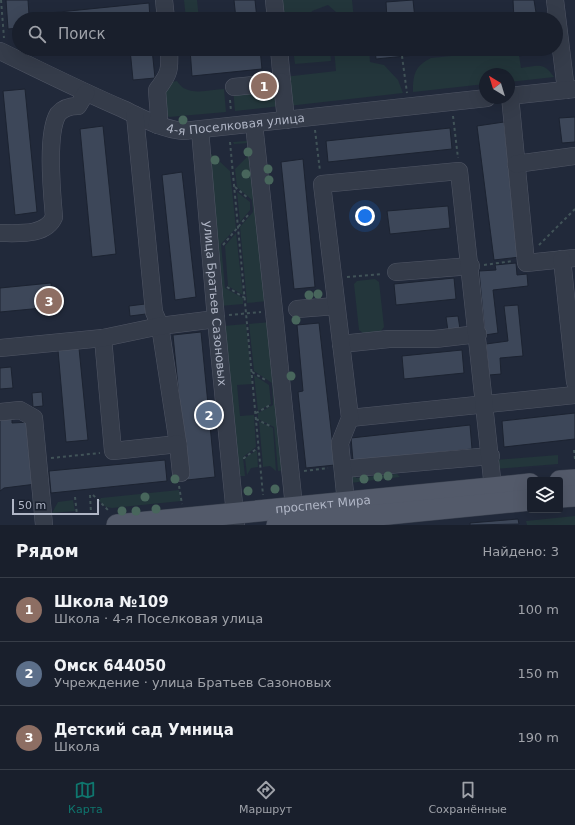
<!DOCTYPE html>
<html lang="ru">
<meta charset="utf-8">
<style>
:root{--surface:#191f2c;--page:#222734;--text:#f1f3f6;--muted:#9fa2a9;--line:#373d48;--accent:#0f766e}
body{margin:0;font-family:"DejaVu Sans",sans-serif;background:var(--page);color:var(--text)}
.controls{position:absolute;right:12px;bottom:12px;display:grid;overflow:hidden;border-radius:4px;box-shadow:0 4px 16px #0002}
.controls button{width:36px;height:36px;display:grid;place-items:center;padding:0;border:0;border-bottom:1px solid var(--line);background:var(--surface);color:var(--text);font:20px sans-serif}
.compass{position:absolute;left:479px;top:68px;width:36px;height:36px;border-radius:50%;background:var(--surface);box-shadow:0 4px 16px #0002;rotate:322deg}
.scale{position:absolute;left:12px;bottom:10px;width:87px;box-sizing:border-box;padding-left:4px;border:2px solid #b0b6c6;border-top:0;font-size:11px;line-height:14px;white-space:nowrap;color:#b0b6c6;-webkit-text-stroke:3px #1a212f;paint-order:stroke}
.you{position:absolute;left:365px;top:216px;width:14px;height:14px;margin:-10px;border:3px solid #fff;border-radius:50%;background:#1a73e8;box-shadow:0 0 0 6px #1a73e833}
.badge{display:grid;place-items:center;width:26px;height:26px;border-radius:50%;background:var(--accent);color:#fff;font-size:13px;font-weight:700}
.pin{position:absolute;translate:-50% -50%;border:2px solid #fff;box-shadow:0 1px 4px #0006}
.list{margin:0;padding:0;list-style:none}
h2{display:flex;justify-content:space-between;align-items:center;height:52px;margin:0;padding:0 16px;font-size:17px}
h2 small{font-size:13px;font-weight:400;color:var(--muted)}
.list li{display:grid;grid-template-columns:26px 1fr auto;gap:12px;align-items:center;box-sizing:border-box;height:64px;padding:0 16px;border-top:1px solid var(--line)}
.list b{display:block;font-size:15px;white-space:nowrap}
.list p{margin:0;font-size:13px;white-space:nowrap;color:var(--muted)}
.list em{font-size:13px;font-style:normal;color:var(--muted)}
.icon{flex:none;width:22px;height:22px;fill:none;stroke:currentColor;stroke-width:2;stroke-linecap:round;stroke-linejoin:round}
.map{position:relative;flex:none;width:575px;height:525px;overflow:hidden}
.search{position:absolute;background:var(--surface);box-shadow:0 4px 16px #0002;left:12px;right:12px;top:12px;height:44px;display:flex;align-items:center;gap:10px;box-sizing:border-box;padding:0 14px;border-radius:22px;color:var(--muted);font-size:15px}
.sheet{height:244px;background:var(--surface)}
nav{display:flex;justify-content:space-around;align-items:center;box-sizing:border-box;height:56px;border-top:1px solid var(--line);background:var(--surface);font-size:11px;color:var(--muted)}
nav a{display:grid;justify-items:center;gap:2px}
nav .on{color:var(--accent)}
.map>svg:first-child{display:block}
.green{fill:#23363b}
.building{fill:#3d4759;stroke:#1c2331}
.lines{fill:none;stroke-linecap:round;stroke-linejoin:round}
.minor-casing{stroke:#505665;stroke-width:18}
.major-casing{stroke:#3e4553;stroke-width:22}
.path{stroke:#415358;stroke-width:2;stroke-dasharray:3 3;stroke-linecap:butt}
.minor{stroke:#353c4a;stroke-width:17}
.major{stroke:#535a6a;stroke-width:21}
.tree{fill:#48665c}
.labels{text-anchor:middle;stroke-width:4;stroke-linejoin:round;paint-order:stroke}
.street-label{font-size:12px;fill:#b0b6c6;stroke:#1a212f}
</style>
<div class="map">
<svg width="575" height="525" viewBox="0 0 575 525">
<rect width="100%" height="100%" fill="#21293a"/>
<path class="green" d="M184,0H197L199,19H186Z
M276,0H352L354,19H338L336,12L328,5L312,11L308,19H278Z
M293,49H330L331,61L295,64Z
M334,49H369L370,62L384,65L398,80L403,93L288,106L284,77L336,71Z
M490,49H518L521,68C538,66 543,61 554,77L509,82V74H485V84L413,92C413,74 415,66 431,58L490,52Z
M177,81C186,97 208,90 224,89L226,112L169,117L167,115L164,90L167,83Z
M233,89L276,91L280,106L235,111Z
M247,141L251,143L269,301L247,303L240,227L253,212L252,200L237,187L235,169L250,154L249,143L234,144L233,142Z
M207,150L230,171L236,228L221,244L225,288L243,298V304L220,306Z
M237,192L250,202V210L240,222Z
M236,233L243,295L228,286L225,246Z
M375,279L379,282L384,327L381,331L363,333L359,330L354,284L357,281Z
M271,322L286,470L278,471L274,427L258,419V413L273,405L272,383L254,371L249,324Z
M246,324L252,384L237,385L240,416L254,415L256,447L243,457L245,476H238L223,326Z
M254,375L269,385L271,404L258,411Z
M259,421L273,428L276,471L270,466L263,467Z
M257,450L258,467L251,468L247,475L245,458Z
M558,455V464L495,469V460Z
M356,473V478L397,474L400,477L350,483V478Z
M179,490L181,501L112,508L106,507L99,501L101,498Z
M73,500L75,511L52,513L58,502Z
M575,516V525H527L526,521Z"/>
<path class="building" d="M6,0H28L29,15L149,3L150,19H19V28L8,29Z
M234,0H255L257,19H236Z
M413,0L415,19H387L386,2Z
M513,0H534L537,19H514Z
M130,49H152L155,78L133,80Z
M190,49H260L262,69L192,76Z
M375,49H474L376,59Z
M518,49H540V53L519,56Z
M25,89L37,212L15,215L3,91Z
M575,117V142L562,143L559,118Z
M504,122L520,257L494,260L477,126Z
M103,126L116,254L92,257L80,129Z
M450,128L452,149L328,162L326,141Z
M303,159L315,287L294,289L281,162Z
M182,172L196,297L175,300L162,175Z
M448,206L450,228L390,234L387,211Z
M516,263L517,275L527,274L528,286L493,290L498,333L485,335L479,271L496,270L495,265Z
M454,278L456,299L396,305L394,284Z
M51,283L53,307L0,312V288Z
M145,304L146,314L130,316L129,306Z
M518,305L523,356L500,358L501,374L489,375L486,344L508,341L504,306Z
M458,316L460,329L448,331L446,317Z
M319,323L335,465L306,468L298,392L303,391L297,325Z
M201,332L215,477L187,480L173,335Z
M79,348L88,440L66,442L58,350Z
M462,350L464,373L404,379L402,356Z
M11,367L13,388L0,389V368Z
M42,392L43,406L33,407L32,393Z
M575,413V439L504,447L502,421Z
M12,414V423L30,422L36,484L4,488L0,491V415Z
M470,425L472,449L353,461L351,438Z
M165,460L167,481L51,493L49,471Z
M518,519L519,524L470,525V523Z"/>
<g class="lines">
<g class="minor-casing">
<g id="minor">
<path d="M164,0L166,19"/>
<path d="M274,0L276,19"/>
<path d="M555,0L566,90"/>
<path d="M279,49L282,82"/>
<path id="s1" d="M0,51C41,71 81,91 123,109C142,118 162,129 183,131L487,98"/>
<path d="M234,87L282,82L286,120"/>
<path d="M509,96L575,89"/>
<path d="M510,96L526,263L575,258"/>
<path d="M135,115L154,312L160,326L178,444"/>
<path d="M254,124L274,311L294,507"/>
<path d="M157,125L159,116L157,90C170,73 170,70 169,49"/>
<path id="s2" d="M200,130L216,319L236,525"/>
<path d="M516,164L575,156"/>
<path d="M0,233C18,233 46,236 54,217C52,193 46,134 58,114C63,108 70,106 78,106L86,93"/>
<path d="M562,259L575,382"/>
<path d="M396,272L471,266"/>
<path d="M297,309L336,306"/>
<path d="M103,338L113,451L178,444L181,473"/>
<path d="M341,344L389,339H435L478,334"/>
<path d="M0,348L103,338L160,326L216,319"/>
<path d="M0,412L20,410L34,418L44,525"/>
<path d="M350,418L575,395"/>
<path d="M343,469L491,456"/>
<path d="M346,503L340,443L350,418L322,184L459,171L493,488"/>
</g>
</g>
<g class="major-casing">
<g id="major">
<path d="M560,481L575,480"/>
<path d="M560,497L575,496"/>
<path id="s3" d="M117,525L530,484"/>
<path d="M277,525L530,500"/>
</g>
</g>
<path class="path" d="M1,0L4,38
M402,56L407,93
M230,100L231,111
M453,116L458,158
M315,130L320,171
M230,142L263,495
M235,187L248,198
M223,245L249,214
M539,245L575,209
M484,265L513,261
M347,277L382,274
M227,287L245,298
M229,315L261,312
M252,372L267,381
M256,413L270,405
M256,419L272,427
M574,450L575,459
M51,458L100,453
M244,459V458L259,447
M304,471L328,468
M179,486L182,504
M90,495L91,513
M93,495L109,511
M75,497L77,515"/>
<use href="#minor" class="minor"/>
<use href="#major" class="major"/>
</g>
<g class="tree">
<circle cx="183" cy="120" r="4.5"/>
<circle cx="248" cy="152" r="4.5"/>
<circle cx="215" cy="160" r="4.5"/>
<circle cx="268" cy="169" r="4.5"/>
<circle cx="246" cy="174" r="4.5"/>
<circle cx="269" cy="180" r="4.5"/>
<circle cx="318" cy="294" r="4.5"/>
<circle cx="309" cy="295" r="4.5"/>
<circle cx="296" cy="320" r="4.5"/>
<circle cx="291" cy="376" r="4.5"/>
<circle cx="388" cy="476" r="4.5"/>
<circle cx="378" cy="477" r="4.5"/>
<circle cx="175" cy="479" r="4.5"/>
<circle cx="364" cy="479" r="4.5"/>
<circle cx="275" cy="489" r="4.5"/>
<circle cx="248" cy="491" r="4.5"/>
<circle cx="145" cy="497" r="4.5"/>
<circle cx="156" cy="509" r="4.5"/>
<circle cx="122" cy="511" r="4.5"/>
<circle cx="136" cy="511" r="4.5"/>
</g>
<g class="labels">
<g class="street-label">
<text dy="4" stroke="none"><textPath href="#s1" startOffset="253">4-я Поселковая улица</textPath></text>
<text dy="4" stroke="none"><textPath href="#s2" startOffset="174">улица Братьев Сазоновых</textPath></text>
<text dy="4" stroke="none"><textPath href="#s3" startOffset="207">проспект Мира</textPath></text>
</g>
</g>
</svg>
<div class="controls">
<button><svg class="icon" aria-label="layers" viewBox="0 0 24 24"><path d="M12 4l9 5-9 5-9-5zM3 14l9 5 9-5"/></svg></button>
</div>
<svg class="compass" viewBox="-18 -18 36 36"><path d="M0-13l5 13h-10z" fill="#e53935"/><path d="M0 13l5-13h-10z" fill="#9fa2a9"/></svg>
<div class="scale">50 m</div>
<div class="you"></div>
<div class="pin badge" style="left:264px;top:86px;background:#8d6e63">1</div>
<div class="pin badge" style="left:209px;top:415px;background:#5c6f8a">2</div>
<div class="pin badge" style="left:49px;top:301px;background:#8d6e63">3</div>
<div class="search"><svg class="icon" aria-label="search" viewBox="0 0 24 24"><circle cx="10" cy="10" r="6"/><path d="M15 15l6 6"/></svg>Поиск</div>
</div>
<section class="sheet">
<h2>Рядом<small>Найдено: 3</small></h2>
<ul class="list">
<li><span class="badge" style="background:#8d6e63">1</span><div><b>Школа №109</b><p>Школа · 4-я Поселковая улица</p></div><em>100 m</em></li>
<li><span class="badge" style="background:#5c6f8a">2</span><div><b>Омск 644050</b><p>Учреждение · улица Братьев Сазоновых</p></div><em>150 m</em></li>
<li><span class="badge" style="background:#8d6e63">3</span><div><b>Детский сад Умница</b><p>Школа</p></div><em>190 m</em></li>
</ul>
</section>
<nav>
<a class="on"><svg class="icon" aria-label="map" viewBox="0 0 24 24"><path d="M3 6l6-2 6 2 6-2v14l-6 2-6-2-6 2zM9 4v14M15 6v14"/></svg>Карта</a>
<a><svg class="icon" aria-label="directions" viewBox="0 0 24 24"><path d="M12 3l9 9-9 9-9-9zM9 14v-3h6M13 9l2 2-2 2"/></svg>Маршрут</a>
<a><svg class="icon" aria-label="saved" viewBox="0 0 24 24"><path d="M7 4h10v16l-5-4-5 4z"/></svg>Сохранённые</a>
</nav>
